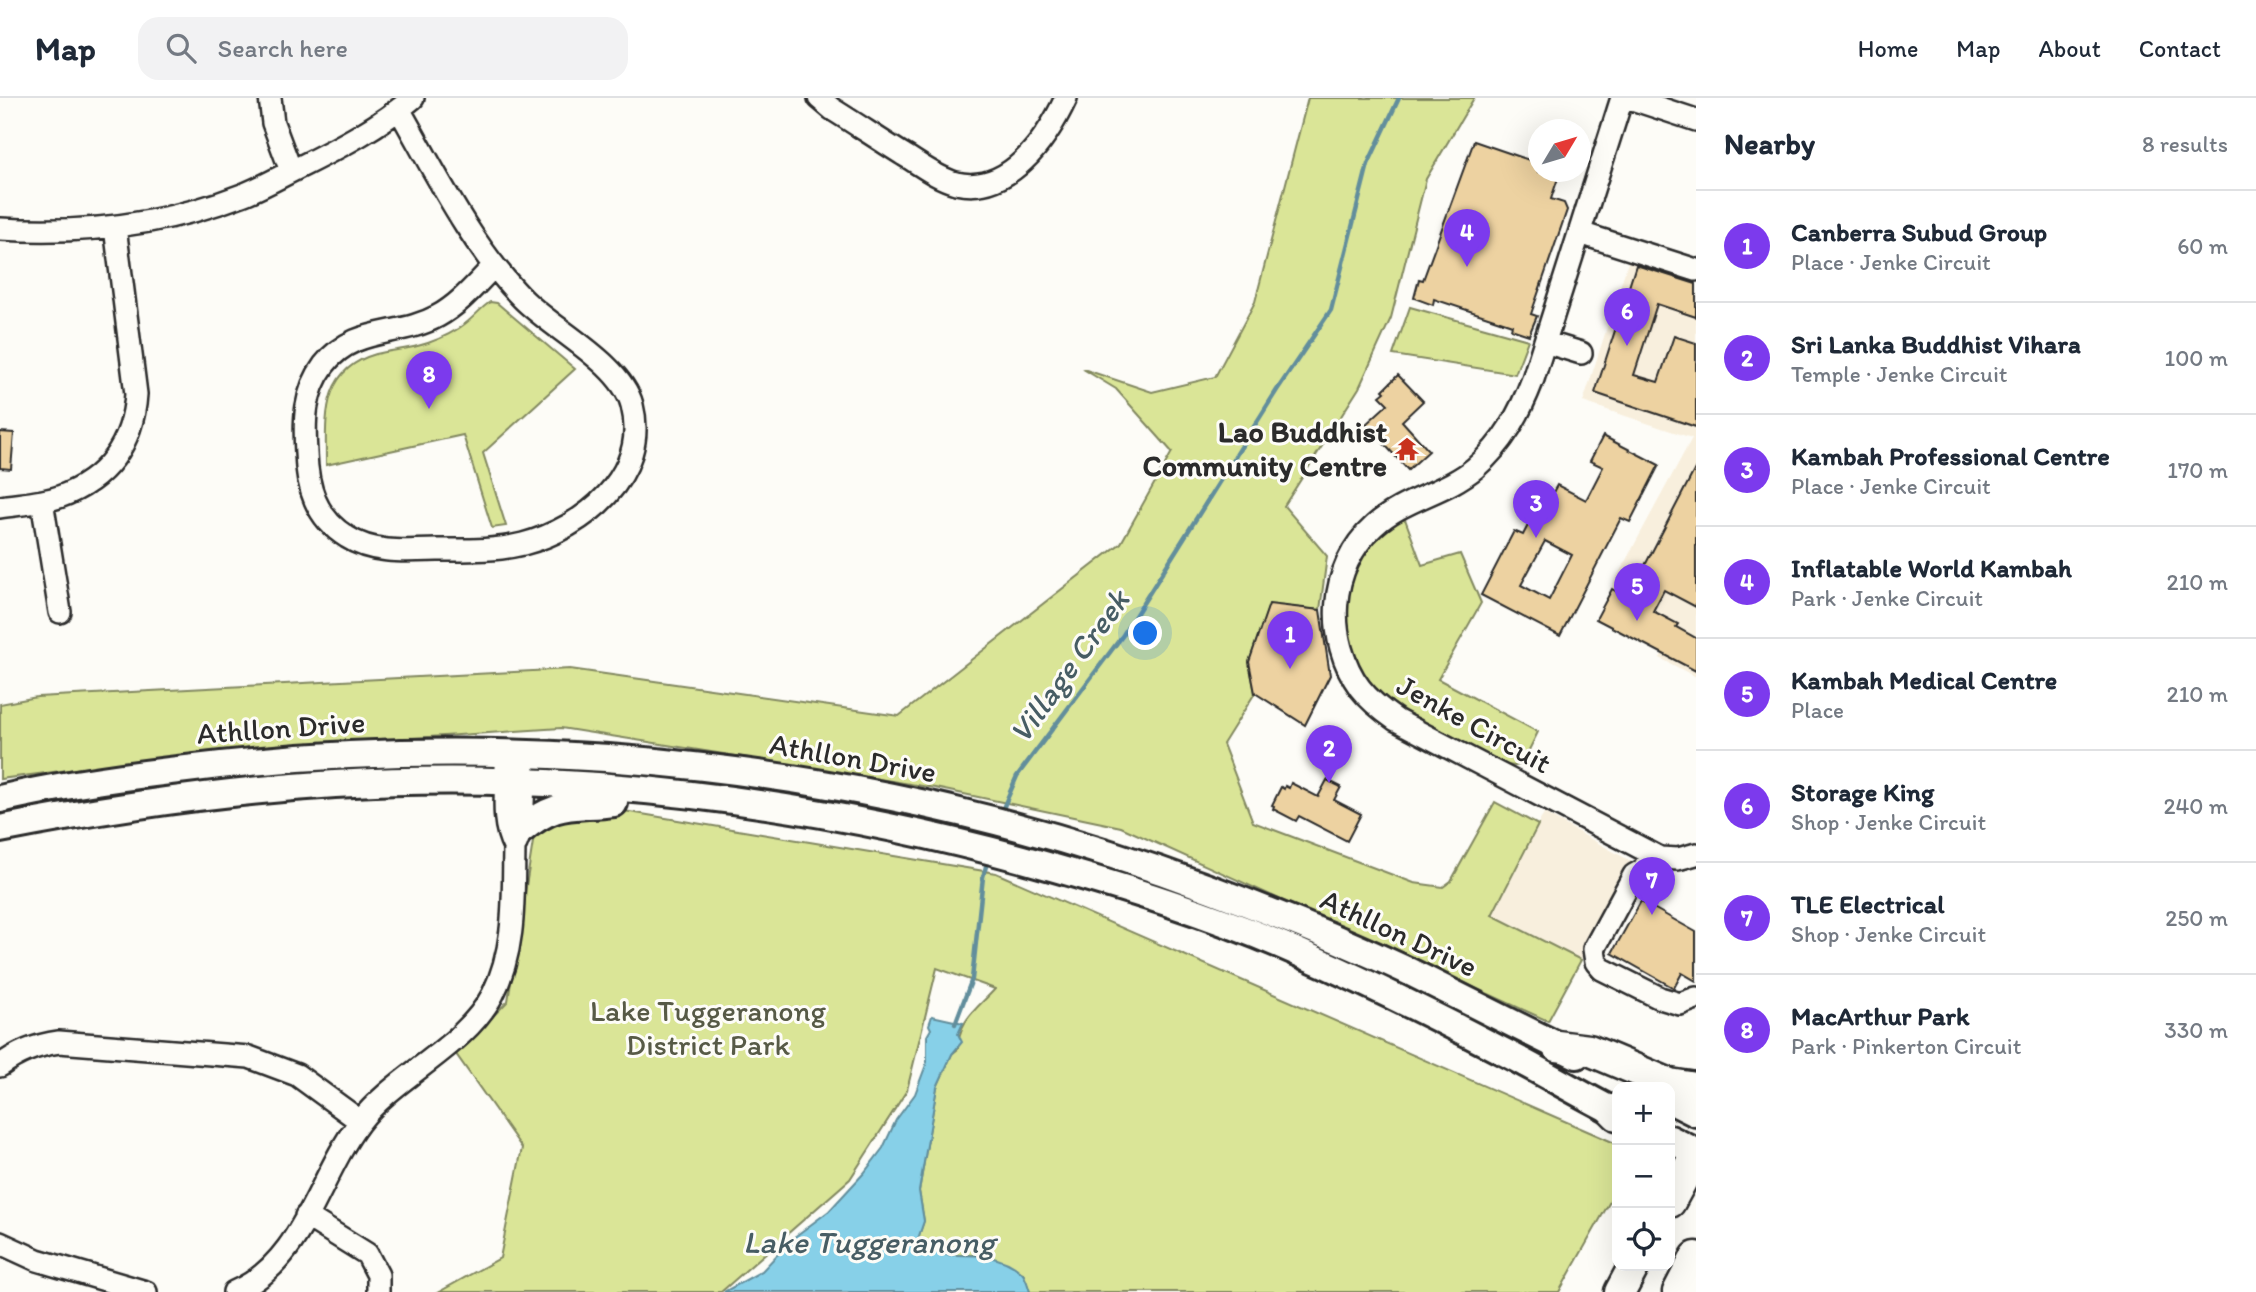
<!DOCTYPE html>
<meta charset="utf-8">
<style>
:root{--surface:#fff;--page:#f2f2f3;--text:#1f2937;--muted:#747a83;--line:#e0e1e3;--accent:#7c3aed}
body{margin:0;font-family:Itim,sans-serif;background:var(--page);color:var(--text)}
.controls{position:absolute;right:21px;bottom:21px;display:grid;overflow:hidden;border-radius:14px;box-shadow:0 7px 28px #0002}
.controls button{width:63px;height:63px;display:grid;place-items:center;padding:0;border:0;border-bottom:2px solid var(--line);background:var(--surface);color:var(--text);font:35px sans-serif}
.compass{position:absolute;left:1528px;top:21px;width:63px;height:63px;border-radius:50%;background:var(--surface);box-shadow:0 7px 28px #0002;rotate:52deg}
.you{position:absolute;left:1146px;top:536px;width:24px;height:24px;margin:-18px;border:5px solid #fff;border-radius:50%;background:#1a73e8;box-shadow:0 0 0 10px #1a73e833}
.badge{display:grid;place-items:center;width:46px;height:46px;border-radius:50%;background:var(--accent);color:#fff;font-size:23px;font-weight:700}
.pin{position:absolute;translate:-50% -58px;filter:drop-shadow(0 2px 4px #0008)}
.pin::after{content:'';position:absolute;top:37px;width:24px;height:21px;background:inherit;clip-path:polygon(0 0,100% 0,50% 100%)}
.list{margin:0;padding:0;list-style:none}
h2{display:flex;justify-content:space-between;align-items:center;height:91px;margin:0;padding:0 28px;font-size:30px}
h2 small{font-size:23px;font-weight:400;color:var(--muted)}
.list li{display:grid;grid-template-columns:46px 1fr auto;gap:21px;align-items:center;box-sizing:border-box;height:112px;padding:0 28px;border-top:2px solid var(--line)}
.list b{display:block;font-size:26px;white-space:nowrap}
.list p{margin:0;font-size:23px;white-space:nowrap;color:var(--muted)}
.list em{font-size:23px;font-style:normal;color:var(--muted)}
.icon{flex:none;width:38px;height:38px;fill:none;stroke:currentColor;stroke-width:2;stroke-linecap:round;stroke-linejoin:round}
.map{position:relative;flex:none;width:1696px;height:1194px;overflow:hidden}
header{display:flex;align-items:center;gap:42px;box-sizing:border-box;height:98px;padding:0 35px;background:var(--surface);border-bottom:2px solid var(--line)}
header strong{font-size:33px}
nav{display:flex;gap:38px;margin-inline-start:auto;font-size:24px}
.search{width:490px;height:63px;background:var(--page);display:flex;align-items:center;gap:18px;box-sizing:border-box;padding:0 24px;border-radius:21px;color:var(--muted);font-size:26px}
main{display:flex}
aside{flex:1;background:var(--surface)}
.map>svg:first-child{display:block}
.built{fill:#f8efdd}
.green{fill:#dae597;stroke:#828861;stroke-width:2}
.water{fill:#87d0e8;stroke:#628e9c;stroke-width:2}
.lines{fill:none;stroke-linecap:round;stroke-linejoin:round}
.stream{stroke:#628e9c;stroke-width:4.5}
.building{fill:#edd2a1;stroke:#2b2b2b;stroke-width:2;fill-rule:evenodd}
.minor-casing{stroke:#2b2b2b;stroke-width:26}
.major-casing{stroke:#2b2b2b;stroke-width:32}
.highway-casing{stroke:#2b2b2b;stroke-width:35}
.minor{stroke:#fdfcf7;stroke-width:21}
.major{stroke:#fdfcf7;stroke-width:26}
.highway{stroke:#fdfcf7;stroke-width:30}
.labels{text-anchor:middle;stroke-width:6;stroke-linejoin:round;paint-order:stroke}
.poi-label{font-size:30px;font-weight:bold;fill:#2b2b2b;stroke:#fdfcf7;text-anchor:end}
.street-label{font-size:30px;fill:#2b2b2b;stroke:#fdfcf7}
.park-label{font-size:30px;fill:#575a46;stroke:#fdfcf7}
.water-label{font-size:32px;font-style:italic;fill:#475d64;stroke:#fdfcf7}
</style>
<header>
<strong>Map</strong>
<div class="search"><svg class="icon" aria-label="search" viewBox="0 0 24 24"><circle cx="10" cy="10" r="6"/><path d="M15 15l6 6"/></svg>Search here</div>
<nav><a>Home</a><a>Map</a><a>About</a><a>Contact</a></nav>
</header>
<main>
<div class="map">
<svg width="1696" height="1194" viewBox="0 0 1696 1194">
<rect width="100%" height="100%" fill="#fdfcf7"/>
<filter id="ink" filterUnits="userSpaceOnUse"><feTurbulence type="fractalNoise" baseFrequency=".0143" numOctaves="2"/><feDisplacementMap in="SourceGraphic" scale="14" xChannelSelector="R" yChannelSelector="G"/><feConvolveMatrix kernelMatrix="1 2 1 2 8 2 1 2 1" color-interpolation-filters="sRGB"/></filter>
<g filter="url(#ink)">
<path class="built" d="M1630,158L1696,180V579L1660,560L1678,526L1611,490L1692,340L1583,304Z
M1544,715L1634,765L1581,862L1491,817Z"/>
<path class="green" d="M1308,0H1474L1426,81L1391,220L1359,290L1284,408L1327,458L1320,512L1269,507L1249,564L1255,595L1223,646L1253,724L1414,785L1443,789L1451,783L1495,704L1538,727L1492,817L1581,862L1548,923L1121,729L935,690L561,630L205,654L0,681V606L37,599L570,571L899,618L1121,445L1172,354L1116,291L1083,271L1152,294L1215,279L1255,204Z
M490,204L497,205L575,271L483,355L506,428L492,430L463,337L326,367C326,321 320,272 376,256C393,252 411,251 428,245C442,240 455,234 466,225C475,218 481,210 490,204Z
M1410,209L1528,242L1515,276L1393,257Z
M1405,421L1422,467L1460,456L1481,505L1438,581L1538,634L1522,666L1515,668L1507,667C1428,626 1310,588 1355,474C1363,453 1382,426 1405,421Z
M540,699L996,775L1617,1046V1091L1559,1194H1030L1023,1175L984,1157H946L940,1151L923,1150L918,1140L924,1123L919,1093L937,989L952,956L958,951C958,922 977,911 995,891L937,870L907,992L850,1081L721,1194H439L500,1160L522,1050L456,956L508,903Z"/>
<path class="water" d="M932,918L963,925L958,936L962,944L952,956L937,989L919,1093L924,1123L918,1141L923,1150L940,1151L946,1157C971,1157 1001,1155 1021,1174C1026,1178 1028,1188 1030,1194H724L762,1173L793,1140L829,1113L864,1075L883,1050L896,1022L915,996L927,964V938L931,931L929,927Z"/>
<g class="lines">
<path class="stream" d="M1001,715L1017,678L1123,537L1277,292L1331,212L1368,66L1399,0
M955,926L972,881L983,779L988,761"/>
</g>
<path class="building" d="M1474,43L1538,65V74H1560L1551,101L1564,105L1567,112L1531,216L1537,218L1529,237L1511,231L1512,227L1434,201L1433,207L1414,200L1419,181L1423,182Z
M1636,167L1696,186V219L1657,206L1634,277L1658,284L1674,238L1696,245V329L1595,295Z
M1398,277L1423,303L1402,323L1429,353L1408,372L1366,326L1388,306L1380,298L1385,294L1383,292Z
M0,334L14,335L11,371L0,370Z
M1603,338L1659,367L1630,424L1621,420L1560,538L1481,497L1514,433L1523,437L1541,402L1547,405L1557,387L1586,402L1603,369L1590,363ZM1545,443L1572,457L1549,502L1521,487Z
M1696,369V509L1664,492L1653,513L1678,526L1676,529L1696,540V573L1596,521L1612,491L1628,500Z
M1269,506L1320,512L1330,577L1305,627L1255,595L1249,564Z
M1327,682L1341,689L1334,702L1361,716L1347,743L1299,718L1296,723L1273,711L1274,708L1272,707L1281,689L1284,691L1285,688L1289,690L1291,685L1318,699Z
M1641,803L1696,834V883L1682,875L1674,890L1612,855Z"/>
<g class="lines">
<g class="minor-casing">
<path id="minor" d="M270,0L273,25L291,73
M819,0L832,11C856,26 880,42 904,57C921,67 937,80 956,85C1009,97 1047,41 1066,0
M1622,0L1533,281C1520,315 1504,345 1475,370C1445,395 1403,401 1374,428C1328,469 1325,542 1360,590C1370,603 1383,613 1396,622L1660,760L1678,761L1696,756
M1629,0L1696,22
M399,11C436,76 470,146 522,200C552,231 621,265 632,307C650,377 584,430 523,446C495,453 465,452 437,452C407,453 373,456 347,439C316,420 307,389 306,355C304,323 304,294 324,267C355,227 398,240 438,218C460,206 476,186 494,168
M0,131C81,136 165,127 242,97C263,89 283,77 304,67C342,48 380,28 413,0
M1580,135L1696,172
M1545,244L1581,255
M42,403L60,514
M0,409C19,406 41,405 59,399C107,382 133,345 136,296L115,129
M506,669C506,696 501,725 514,749
M1652,756L1643,772L1634,777L1594,851L1596,864L1602,871L1660,900L1680,906L1696,900
M0,968C18,954 37,947 59,944L249,959L297,977L360,1023
M306,1118L367,1156L378,1177V1194
M0,1145L37,1162L146,1194
M234,1194C303,1165 317,1081 359,1025C395,977 465,950 493,896C516,850 513,800 514,749C525,734 523,691 524,671"/>
</g>
<g class="major-casing">
<path id="major" d="M0,701C59,687 118,679 178,672C525,628 884,668 1211,791C1278,816 1344,843 1408,873C1465,901 1520,930 1577,957
M0,731C111,709 222,693 335,686C570,672 810,702 1037,765C1123,789 1211,816 1293,852C1362,882 1431,916 1498,951C1538,971 1577,995 1617,1015
M520,733C557,702 571,710 614,705
M1670,1002L1696,1015
M1670,1041L1696,1054"/>
</g>
<g class="highway-casing">
<path id="highway" d="M1557,948L1589,952L1670,986L1696,990
M1612,1012L1617,1017
M1670,1104L1696,1056
M1620,1194L1634,1168
M1678,1194L1696,1159"/>
</g>
<use href="#minor" class="minor"/>
<use href="#major" class="major"/>
<use href="#highway" class="highway"/>
</g>
</g>
<defs>
<g id="temple-bare" transform="scale(1.89)"><path d="M0-6L5-2H3V0L6.5 2.5H4V6H1.5V3h-3V6H-4V2.5H-6.5L-3 0V-2H-5Z" fill="#c8321e" stroke="#fdfcf7" stroke-width="2.5" paint-order="stroke"/></g>
</defs>
<g fill-rule="evenodd">
<use href="#temple-bare" x="1407" y="351"/>
</g>
<g class="labels">
<g class="poi-label">
<text x="1387" y="344">Lao Buddhist<tspan x="1387" dy="34">Community Centre</tspan></text>
</g>
<g class="street-label">
<text transform="translate(1474 626) rotate(29)" y="10">Jenke Circuit</text>
<text transform="translate(281 630) rotate(-4)" y="10">Athllon Drive</text>
<text transform="translate(853 660) rotate(10)" y="10">Athllon Drive</text>
<text transform="translate(1399 835) rotate(25)" y="10">Athllon Drive</text>
</g>
<g class="park-label">
<text x="708" y="923">Lake Tuggeranong<tspan x="708" dy="34">District Park</tspan></text>
</g>
<g class="water-label">
<text transform="translate(1069 568) rotate(-54)" y="11">Village Creek</text>
<text x="869" y="1155">Lake Tuggeranong</text>
</g>
</g>
</svg>
<div class="controls">
<button>+</button>
<button>−</button>
<button><svg class="icon" aria-label="locate" viewBox="0 0 24 24"><circle cx="12" cy="12" r="6"/><path d="M12 2v4M12 18v4M2 12h4M18 12h4"/></svg></button>
</div>
<svg class="compass" viewBox="-18 -18 36 36"><path d="M0-13l5 13h-10z" fill="#e53935"/><path d="M0 13l5-13h-10z" fill="#747a83"/></svg>
<div class="you"></div>
<div class="pin badge" style="left:1290px;top:571px">1</div>
<div class="pin badge" style="left:1329px;top:685px">2</div>
<div class="pin badge" style="left:1536px;top:440px">3</div>
<div class="pin badge" style="left:1467px;top:169px">4</div>
<div class="pin badge" style="left:1637px;top:523px">5</div>
<div class="pin badge" style="left:1627px;top:248px">6</div>
<div class="pin badge" style="left:1652px;top:817px">7</div>
<div class="pin badge" style="left:429px;top:311px">8</div>
</div>
<aside>
<h2>Nearby<small>8 results</small></h2>
<ul class="list">
<li><span class="badge">1</span><div><b>Canberra Subud Group</b><p>Place · Jenke Circuit</p></div><em>60 m</em></li>
<li><span class="badge">2</span><div><b>Sri Lanka Buddhist Vihara</b><p>Temple · Jenke Circuit</p></div><em>100 m</em></li>
<li><span class="badge">3</span><div><b>Kambah Professional Centre</b><p>Place · Jenke Circuit</p></div><em>170 m</em></li>
<li><span class="badge">4</span><div><b>Inflatable World Kambah</b><p>Park · Jenke Circuit</p></div><em>210 m</em></li>
<li><span class="badge">5</span><div><b>Kambah Medical Centre</b><p>Place</p></div><em>210 m</em></li>
<li><span class="badge">6</span><div><b>Storage King</b><p>Shop · Jenke Circuit</p></div><em>240 m</em></li>
<li><span class="badge">7</span><div><b>TLE Electrical</b><p>Shop · Jenke Circuit</p></div><em>250 m</em></li>
<li><span class="badge">8</span><div><b>MacArthur Park</b><p>Park · Pinkerton Circuit</p></div><em>330 m</em></li>
</ul>
</aside>
</main>
